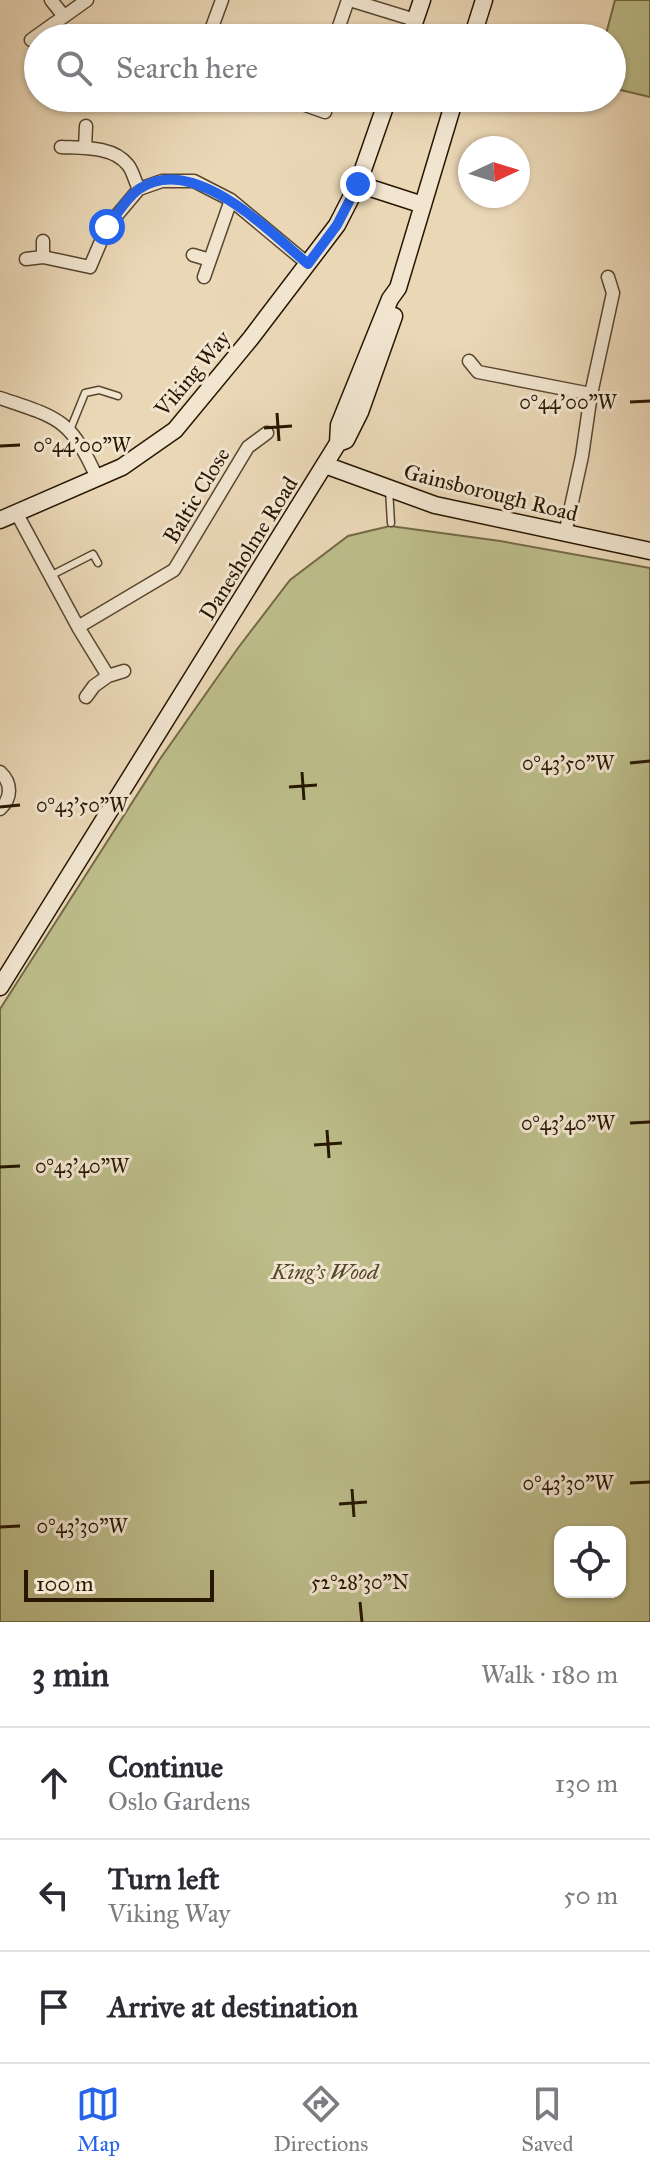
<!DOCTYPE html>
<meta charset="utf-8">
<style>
:root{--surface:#fff;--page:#f2f2f3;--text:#2b2b33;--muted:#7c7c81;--line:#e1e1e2;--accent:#2563eb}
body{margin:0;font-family:"IM FELL Great Primer",serif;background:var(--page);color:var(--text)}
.controls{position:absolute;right:24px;bottom:24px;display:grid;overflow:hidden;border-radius:16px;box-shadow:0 2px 6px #0004}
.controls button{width:72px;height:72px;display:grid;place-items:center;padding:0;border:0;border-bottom:2px solid var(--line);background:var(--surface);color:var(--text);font:40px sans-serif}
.compass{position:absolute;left:458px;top:136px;width:72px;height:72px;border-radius:50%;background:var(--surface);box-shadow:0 2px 6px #0004;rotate:86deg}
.scale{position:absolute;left:24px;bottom:20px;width:190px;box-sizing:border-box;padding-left:8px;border:4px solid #271600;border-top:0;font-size:22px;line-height:28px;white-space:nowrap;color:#271600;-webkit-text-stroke:6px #f1e5d0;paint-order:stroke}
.stop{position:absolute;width:24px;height:24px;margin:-18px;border:6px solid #2563eb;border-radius:50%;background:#fff}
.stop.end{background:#2563eb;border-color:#fff;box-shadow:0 2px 8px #0008}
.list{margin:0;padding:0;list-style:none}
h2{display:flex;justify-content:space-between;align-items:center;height:104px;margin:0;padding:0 32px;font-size:34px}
h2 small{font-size:26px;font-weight:400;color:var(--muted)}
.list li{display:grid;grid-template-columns:52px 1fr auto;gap:24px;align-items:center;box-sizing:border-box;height:112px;padding:0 32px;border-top:2px solid var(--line)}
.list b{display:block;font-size:30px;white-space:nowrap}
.list p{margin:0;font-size:26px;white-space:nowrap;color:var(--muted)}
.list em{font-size:26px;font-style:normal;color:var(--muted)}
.icon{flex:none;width:44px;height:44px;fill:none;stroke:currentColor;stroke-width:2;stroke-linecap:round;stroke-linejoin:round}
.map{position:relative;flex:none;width:650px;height:1622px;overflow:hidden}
.search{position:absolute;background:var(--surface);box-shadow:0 2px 6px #0004;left:24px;right:24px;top:24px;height:88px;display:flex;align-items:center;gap:20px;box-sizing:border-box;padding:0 28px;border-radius:44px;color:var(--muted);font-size:30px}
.sheet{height:440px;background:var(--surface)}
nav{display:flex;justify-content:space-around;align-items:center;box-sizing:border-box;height:112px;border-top:2px solid var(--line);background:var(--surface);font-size:22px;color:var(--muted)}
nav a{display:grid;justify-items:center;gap:4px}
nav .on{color:var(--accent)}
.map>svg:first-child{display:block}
.green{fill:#bcbd8a;stroke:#726a45;stroke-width:2;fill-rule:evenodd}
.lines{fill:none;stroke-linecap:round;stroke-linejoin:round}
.lane-casing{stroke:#58462e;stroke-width:9}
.street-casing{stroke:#58462e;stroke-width:15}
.secondary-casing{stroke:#271600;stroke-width:19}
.lane{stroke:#f1e5d0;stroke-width:6}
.street{stroke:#f1e5d0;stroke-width:12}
.secondary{stroke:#f1e5d0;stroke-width:16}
.route{stroke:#2563eb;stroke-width:10}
.ticks{fill:none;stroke:#271600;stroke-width:3}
.labels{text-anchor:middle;stroke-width:6;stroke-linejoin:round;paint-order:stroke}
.street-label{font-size:22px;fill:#271600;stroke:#f1e5d0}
.park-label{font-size:22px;font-style:italic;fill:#544829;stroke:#f1e5d0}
.ticks-label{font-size:20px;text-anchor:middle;fill:#271600;stroke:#f1e5d0;stroke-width:6;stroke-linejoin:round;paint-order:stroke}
</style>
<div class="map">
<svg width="650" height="1622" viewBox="0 0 650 1622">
<rect width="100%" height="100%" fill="#ead7b6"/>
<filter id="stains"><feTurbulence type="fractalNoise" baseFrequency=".0025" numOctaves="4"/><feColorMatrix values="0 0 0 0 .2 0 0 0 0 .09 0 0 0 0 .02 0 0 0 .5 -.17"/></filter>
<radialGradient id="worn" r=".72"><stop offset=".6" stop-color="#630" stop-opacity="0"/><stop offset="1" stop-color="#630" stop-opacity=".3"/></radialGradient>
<path class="green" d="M615,0H650V97L612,88V38H605Z
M390,526L500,541L650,568V1622H0V1009L160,759L238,648L290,580L348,536ZM560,1532H620V1592H560Z"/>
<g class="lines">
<g class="lane-casing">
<path id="lane" d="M70,430L85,393L99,390L118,396
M389,489L391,523
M50,576L93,554L98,563"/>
</g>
<g class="street-casing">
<path id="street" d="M51,0L63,15
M350,0L415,20
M208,38L222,0
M335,38L348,0
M31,40L87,0
M297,102L325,112
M61,147C83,148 113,146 128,165C133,171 135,182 139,189
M85,148L86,126
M43,241V257
M193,255L210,260
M26,259L43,257L90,267L107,227L139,189L162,181H194L231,200L308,264
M204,277L231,200
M469,361L478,372L591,394
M0,398C59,418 70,418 97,478
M17,514L78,627L108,676L94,686L86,697
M565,534L582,456L591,394L613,293L608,277
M78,627L174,570L248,447L267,433
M108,676L124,671
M0,772C12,783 12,798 0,809"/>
</g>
<g class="secondary-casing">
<path id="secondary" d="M409,38L422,0
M472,38L484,0
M388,98L358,184L423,205
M338,443L346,440L360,412L394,316
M325,465L435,505L650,551
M0,520L122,467L175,430L251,338L337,225L358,184
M0,987L338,443L339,425L390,299L398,288L455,98"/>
</g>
<use href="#lane" class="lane"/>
<use href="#street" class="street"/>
<use href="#secondary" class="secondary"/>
</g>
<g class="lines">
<path class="route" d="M107,227C116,216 127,197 139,189C193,152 270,232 308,264L337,225L358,184"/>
</g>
<path class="ticks" d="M630,402L650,401M277,413L279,441M264,428L292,426M0,446L20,445M630,763L650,761M302,772L304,800M289,787L317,785M0,807L20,805M630,1123L650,1122M327,1130L329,1158M314,1145L342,1143M0,1167L20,1166M630,1483L650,1482M352,1489L354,1517M339,1504L367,1502M0,1527L20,1526M360,1602L362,1622"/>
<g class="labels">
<g class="street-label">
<text transform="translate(192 373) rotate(-50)" y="8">Viking Way</text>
<text transform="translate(491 492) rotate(14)" y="8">Gainsborough Road</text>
<text transform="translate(196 495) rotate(-59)" y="8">Baltic Close</text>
<text transform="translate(248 548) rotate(-58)" y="8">Danesholme Road</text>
</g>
<g class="park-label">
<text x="325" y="1279">King's Wood</text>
</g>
</g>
<g class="ticks-label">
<text x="568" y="409">0°44'00"W</text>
<text x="82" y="452">0°44'00"W</text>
<text x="568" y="770">0°43'50"W</text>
<text x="82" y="812">0°43'50"W</text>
<text x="568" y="1130">0°43'40"W</text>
<text x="82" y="1173">0°43'40"W</text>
<text x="568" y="1490">0°43'30"W</text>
<text x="82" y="1533">0°43'30"W</text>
<text x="360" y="1589">52°28'30"N</text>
</g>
<rect width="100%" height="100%" filter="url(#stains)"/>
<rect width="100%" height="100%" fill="url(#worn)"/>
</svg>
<div class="controls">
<button><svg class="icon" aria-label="locate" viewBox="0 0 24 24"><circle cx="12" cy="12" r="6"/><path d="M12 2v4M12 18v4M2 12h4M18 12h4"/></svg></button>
</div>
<svg class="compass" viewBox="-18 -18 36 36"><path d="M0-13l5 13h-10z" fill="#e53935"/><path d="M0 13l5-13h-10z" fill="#7c7c81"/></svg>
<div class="scale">100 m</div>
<div class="stop" style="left:107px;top:227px"></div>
<div class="stop end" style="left:358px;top:184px"></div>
<div class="search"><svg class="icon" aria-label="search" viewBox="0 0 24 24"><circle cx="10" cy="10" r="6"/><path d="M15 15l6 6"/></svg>Search here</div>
</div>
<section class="sheet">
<h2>3 min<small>Walk · 180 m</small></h2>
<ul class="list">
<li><svg class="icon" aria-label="ahead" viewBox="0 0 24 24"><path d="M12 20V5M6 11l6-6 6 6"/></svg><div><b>Continue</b><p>Oslo Gardens</p></div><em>130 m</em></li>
<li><svg class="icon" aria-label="left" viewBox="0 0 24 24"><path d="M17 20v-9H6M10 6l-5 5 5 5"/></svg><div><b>Turn left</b><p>Viking Way</p></div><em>50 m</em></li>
<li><svg class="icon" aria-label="arrive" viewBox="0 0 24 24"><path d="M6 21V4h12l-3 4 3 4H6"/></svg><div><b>Arrive at destination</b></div></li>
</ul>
</section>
<nav>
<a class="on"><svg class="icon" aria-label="map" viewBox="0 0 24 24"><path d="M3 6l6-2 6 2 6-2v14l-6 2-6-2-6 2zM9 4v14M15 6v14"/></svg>Map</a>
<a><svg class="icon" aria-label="directions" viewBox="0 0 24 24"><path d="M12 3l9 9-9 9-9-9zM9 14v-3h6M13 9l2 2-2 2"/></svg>Directions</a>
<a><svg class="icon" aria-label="saved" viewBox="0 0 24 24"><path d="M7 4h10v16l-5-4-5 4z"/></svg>Saved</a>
</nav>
